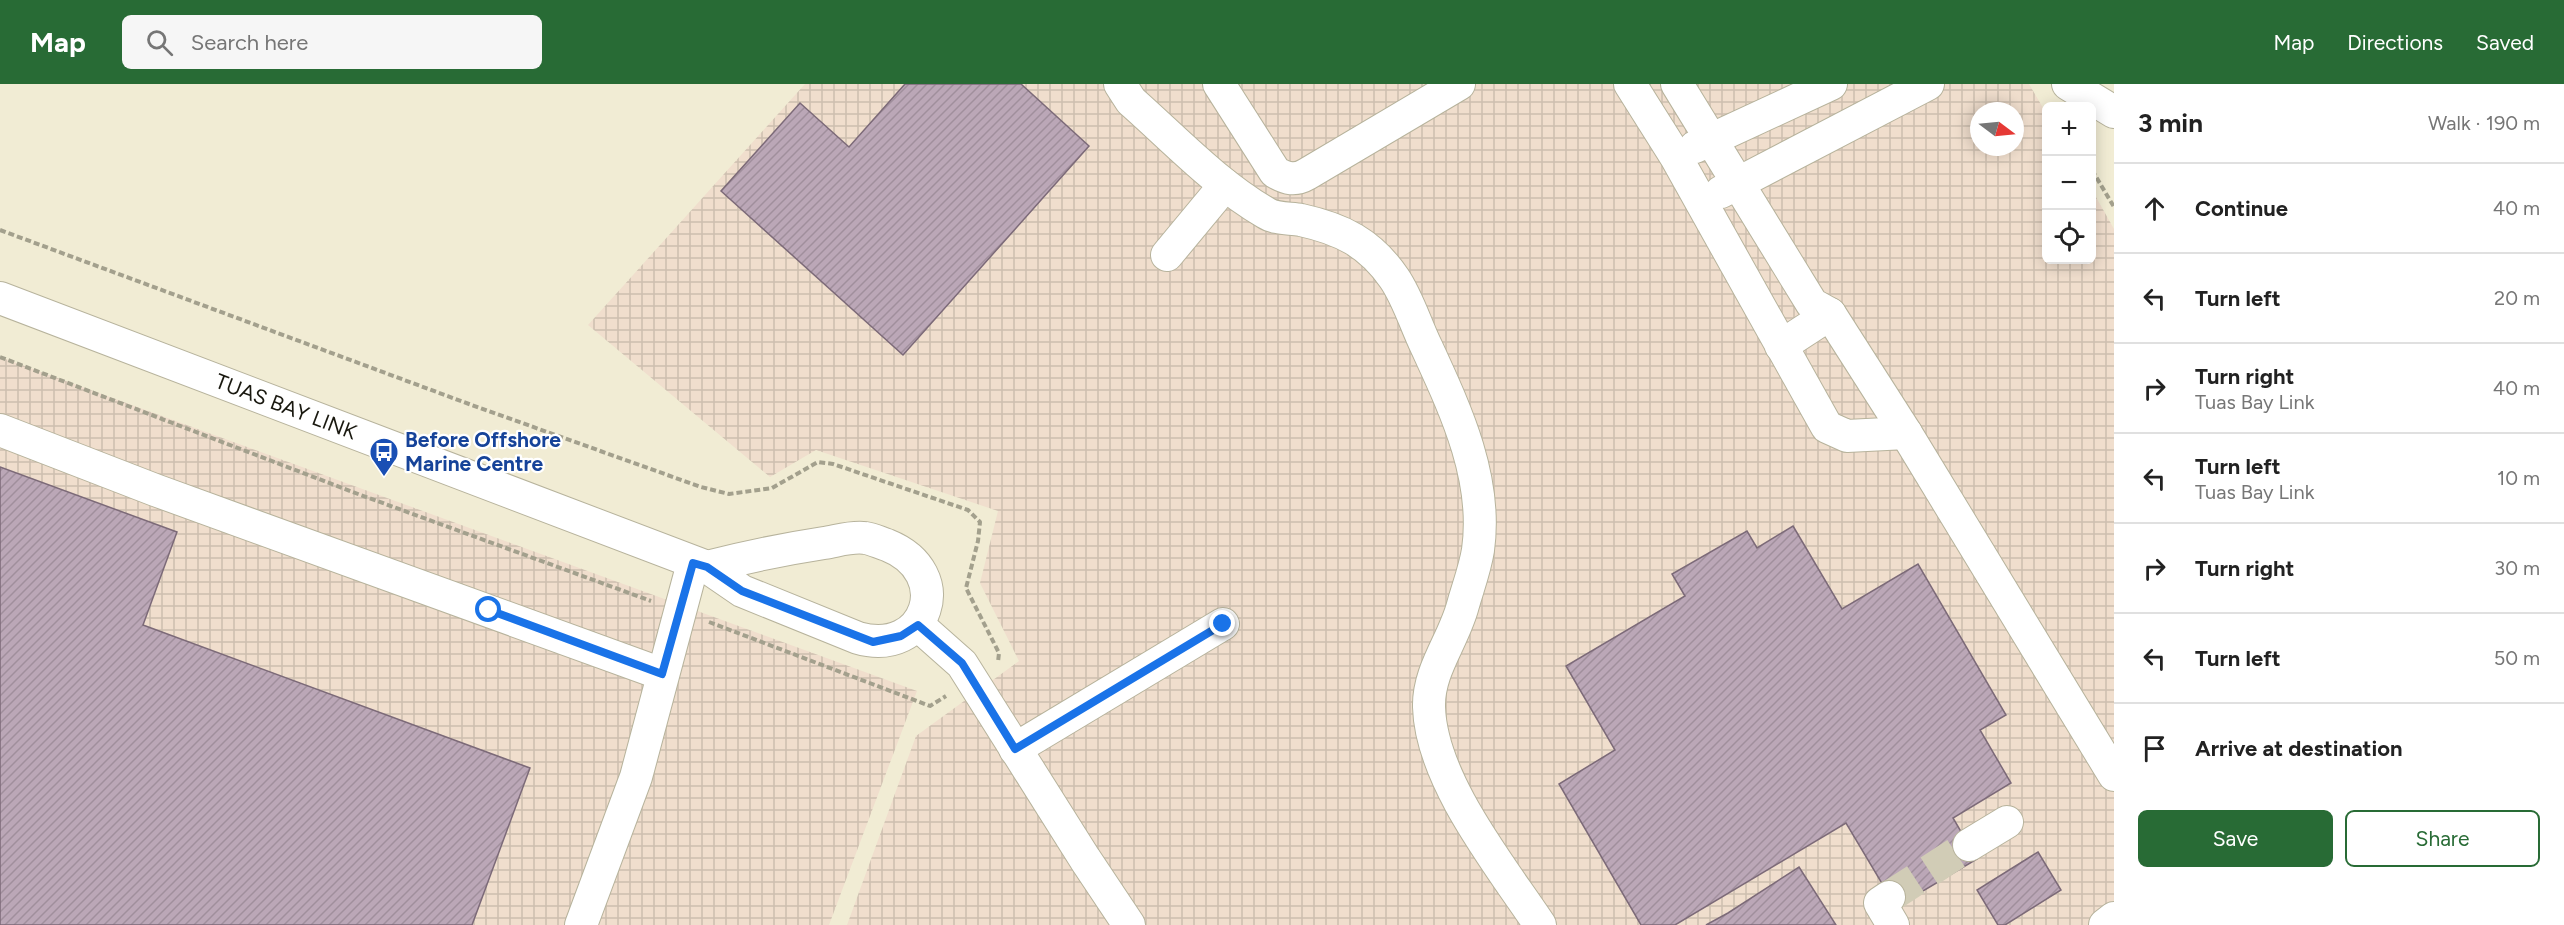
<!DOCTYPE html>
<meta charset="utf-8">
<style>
:root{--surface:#fff;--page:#f6f6f6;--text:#222;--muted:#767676;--line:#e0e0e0;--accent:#286b35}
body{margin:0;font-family:Figtree,sans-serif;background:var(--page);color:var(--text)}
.controls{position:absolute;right:18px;top:18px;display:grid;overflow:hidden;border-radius:9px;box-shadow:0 3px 15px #0003}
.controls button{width:54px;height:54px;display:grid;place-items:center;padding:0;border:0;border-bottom:2px solid var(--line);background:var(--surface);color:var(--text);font:30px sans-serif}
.compass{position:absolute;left:1970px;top:18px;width:54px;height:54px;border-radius:50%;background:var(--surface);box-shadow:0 3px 15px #0003;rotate:106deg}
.stop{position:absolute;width:18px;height:18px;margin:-14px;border:4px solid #1a73e8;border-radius:50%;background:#fff}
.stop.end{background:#1a73e8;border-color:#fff;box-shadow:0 2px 6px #0008}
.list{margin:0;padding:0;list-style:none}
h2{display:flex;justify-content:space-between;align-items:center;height:78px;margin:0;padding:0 24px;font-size:26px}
h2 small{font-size:20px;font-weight:400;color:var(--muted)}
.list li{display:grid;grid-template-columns:39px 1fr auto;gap:18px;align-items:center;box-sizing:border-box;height:90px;padding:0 24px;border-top:2px solid var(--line)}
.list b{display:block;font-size:22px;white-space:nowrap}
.list p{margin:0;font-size:20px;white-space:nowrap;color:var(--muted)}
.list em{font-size:20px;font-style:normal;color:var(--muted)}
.actions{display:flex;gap:12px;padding:18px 24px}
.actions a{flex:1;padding:14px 0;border:2px solid var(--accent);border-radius:9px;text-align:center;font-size:21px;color:var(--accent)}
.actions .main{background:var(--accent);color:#fff}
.icon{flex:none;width:33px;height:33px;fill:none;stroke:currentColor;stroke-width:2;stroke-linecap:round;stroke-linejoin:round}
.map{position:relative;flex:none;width:2114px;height:841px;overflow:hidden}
header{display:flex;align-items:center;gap:36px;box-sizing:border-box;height:84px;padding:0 30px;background:var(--accent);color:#fff}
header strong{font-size:28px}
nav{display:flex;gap:33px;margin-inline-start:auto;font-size:21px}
.search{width:420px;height:54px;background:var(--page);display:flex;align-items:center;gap:15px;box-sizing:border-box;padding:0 21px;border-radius:9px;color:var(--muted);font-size:22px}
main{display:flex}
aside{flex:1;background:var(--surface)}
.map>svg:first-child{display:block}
.industrial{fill:url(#industrial-grid);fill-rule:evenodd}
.building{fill:url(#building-hatch);stroke:#7c6a78;stroke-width:1.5}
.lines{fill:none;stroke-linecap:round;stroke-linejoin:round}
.minor-tunnel{stroke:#d1ccb6;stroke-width:32;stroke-dasharray:32 16;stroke-linecap:butt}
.minor-casing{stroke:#b7b39c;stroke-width:34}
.path{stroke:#a3a08d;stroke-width:4;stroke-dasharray:6 3;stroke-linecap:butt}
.minor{stroke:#fff;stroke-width:32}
.route{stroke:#1a73e8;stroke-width:8}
.labels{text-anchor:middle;stroke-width:4.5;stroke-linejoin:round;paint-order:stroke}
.street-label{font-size:21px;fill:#19180f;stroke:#fff}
.transit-label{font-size:21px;font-weight:bold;fill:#164399;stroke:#fff;text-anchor:start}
</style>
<header>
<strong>Map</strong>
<div class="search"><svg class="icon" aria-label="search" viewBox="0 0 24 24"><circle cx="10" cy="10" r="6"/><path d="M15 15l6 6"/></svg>Search here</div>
<nav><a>Map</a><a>Directions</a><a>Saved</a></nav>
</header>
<main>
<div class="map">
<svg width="2114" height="841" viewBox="0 0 2114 841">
<defs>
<pattern id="industrial-grid" width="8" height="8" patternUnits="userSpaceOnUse" patternTransform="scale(1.5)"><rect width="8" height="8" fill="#f0decd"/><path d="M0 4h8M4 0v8" fill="none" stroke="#cdbeaf"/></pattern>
<pattern id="building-hatch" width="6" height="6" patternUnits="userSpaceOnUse" patternTransform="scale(1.5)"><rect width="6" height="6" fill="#bba7b7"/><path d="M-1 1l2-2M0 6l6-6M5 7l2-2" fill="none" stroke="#a08f9c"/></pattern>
</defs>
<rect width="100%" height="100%" fill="#f1ecd4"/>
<path class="industrial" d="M805,0H2029L2046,29V176H2092V106L2114,145V841H847L916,652L1019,577L980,499L998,427L816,366L770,393L588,241ZM1979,27H2015V63H1979Z
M0,273L917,607L829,841H0Z"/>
<path class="building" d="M905,0H1021L1089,62L903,271L721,107L800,19L849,63Z
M0,383L177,448L143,541L530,684L472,841H0Z
M1793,442L1842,525L1918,480L2006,631L1980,646L2011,699L1953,734L1977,775L1896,823L1846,739L1675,841H1641L1559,700L1615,666L1566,582L1685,512L1672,490L1747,447L1757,464Z
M2038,768L2061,806L2005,841H1998L1977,806Z
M1799,783L1836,841H1706L1728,829Z"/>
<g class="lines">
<path class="minor-tunnel" d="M1889,813L1969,761"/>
<g class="minor-casing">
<g id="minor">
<path d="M1120,0L1131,17C1174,55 1216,100 1266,129C1275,135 1290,134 1301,136C1342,145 1370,159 1394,194C1408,214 1416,242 1427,264C1456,327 1488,395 1478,466C1475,485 1468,503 1463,521C1454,556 1428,586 1429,623C1431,696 1500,781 1540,841"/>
<path d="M1219,0L1275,88C1287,95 1295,97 1307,90L1459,0"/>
<path d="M1630,0L1676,73L1827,343L1847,352L1906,349"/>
<path d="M1677,0L1812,220L1830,230L1906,349L2114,691"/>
<path d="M2068,0L2114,28"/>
<path d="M1695,63L1831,0"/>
<path d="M1721,108L1928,0"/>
<path d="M1167,171L1225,101"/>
<path id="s1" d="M0,214L707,483L742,507L858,554C927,574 957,489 887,461C880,459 873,455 865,454C852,452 837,457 824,459C785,465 746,473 707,483"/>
<path d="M1781,262L1830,230"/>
<path d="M0,346L155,406L662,590"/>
<path d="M918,541L962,580L1085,775L1129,841"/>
<path d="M1015,665L1223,540"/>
<path d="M1969,761L2007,738"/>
<path d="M1889,813L1880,819L1893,841"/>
<path d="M581,841L636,693L693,479"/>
<path d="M2105,841L2114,834"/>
</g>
</g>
<path class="path" d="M2092,86L2114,123
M0,146L469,320L701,403L729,410L772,404L818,378L833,380L968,426L980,438L978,457L966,504L999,569L998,578
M0,273L358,410L651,517
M709,538L930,622L946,612"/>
<use href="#minor" class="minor"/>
</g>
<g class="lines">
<path class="route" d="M489,526L662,590L693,479L707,483L742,507L873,558L901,552L918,541L962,579L1015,665L1223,540"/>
</g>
<defs>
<g id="bus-pin" transform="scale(1.5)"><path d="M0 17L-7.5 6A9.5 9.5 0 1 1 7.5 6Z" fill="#1a4fb4" stroke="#fff"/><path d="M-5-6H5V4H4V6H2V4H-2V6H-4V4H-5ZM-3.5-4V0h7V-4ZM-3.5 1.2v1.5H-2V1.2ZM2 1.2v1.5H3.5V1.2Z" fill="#fff"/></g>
</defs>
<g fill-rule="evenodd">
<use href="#bus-pin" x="384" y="368"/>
</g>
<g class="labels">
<g class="street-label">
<text dy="7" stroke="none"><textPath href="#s1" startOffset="306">TUAS BAY LINK</textPath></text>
</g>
<g class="transit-label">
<text x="405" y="363">Before Offshore<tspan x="405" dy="24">Marine Centre</tspan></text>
</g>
</g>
</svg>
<div class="controls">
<button>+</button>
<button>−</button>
<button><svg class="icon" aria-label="locate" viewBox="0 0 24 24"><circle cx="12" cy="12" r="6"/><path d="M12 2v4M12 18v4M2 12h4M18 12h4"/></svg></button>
</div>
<svg class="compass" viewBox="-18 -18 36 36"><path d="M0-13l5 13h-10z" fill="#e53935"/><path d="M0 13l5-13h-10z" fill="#767676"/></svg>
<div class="stop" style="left:489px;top:526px"></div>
<div class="stop end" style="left:1223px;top:540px"></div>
</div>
<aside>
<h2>3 min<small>Walk · 190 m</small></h2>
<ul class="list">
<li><svg class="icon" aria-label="ahead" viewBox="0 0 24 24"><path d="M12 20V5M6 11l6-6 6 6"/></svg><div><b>Continue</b></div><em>40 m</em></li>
<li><svg class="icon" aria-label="left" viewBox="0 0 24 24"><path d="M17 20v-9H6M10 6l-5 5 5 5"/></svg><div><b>Turn left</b></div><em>20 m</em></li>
<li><svg class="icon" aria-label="right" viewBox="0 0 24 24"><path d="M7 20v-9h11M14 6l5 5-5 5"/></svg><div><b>Turn right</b><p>Tuas Bay Link</p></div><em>40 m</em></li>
<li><svg class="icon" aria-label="left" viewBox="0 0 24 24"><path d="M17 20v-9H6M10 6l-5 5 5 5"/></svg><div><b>Turn left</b><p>Tuas Bay Link</p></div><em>10 m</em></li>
<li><svg class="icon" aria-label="right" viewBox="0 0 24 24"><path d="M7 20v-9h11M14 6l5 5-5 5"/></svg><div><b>Turn right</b></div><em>30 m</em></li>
<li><svg class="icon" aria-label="left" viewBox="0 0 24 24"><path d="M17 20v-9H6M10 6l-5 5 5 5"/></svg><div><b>Turn left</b></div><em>50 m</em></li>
<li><svg class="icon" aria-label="arrive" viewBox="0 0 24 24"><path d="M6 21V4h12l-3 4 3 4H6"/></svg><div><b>Arrive at destination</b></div></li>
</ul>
<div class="actions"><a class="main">Save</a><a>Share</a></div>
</aside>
</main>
